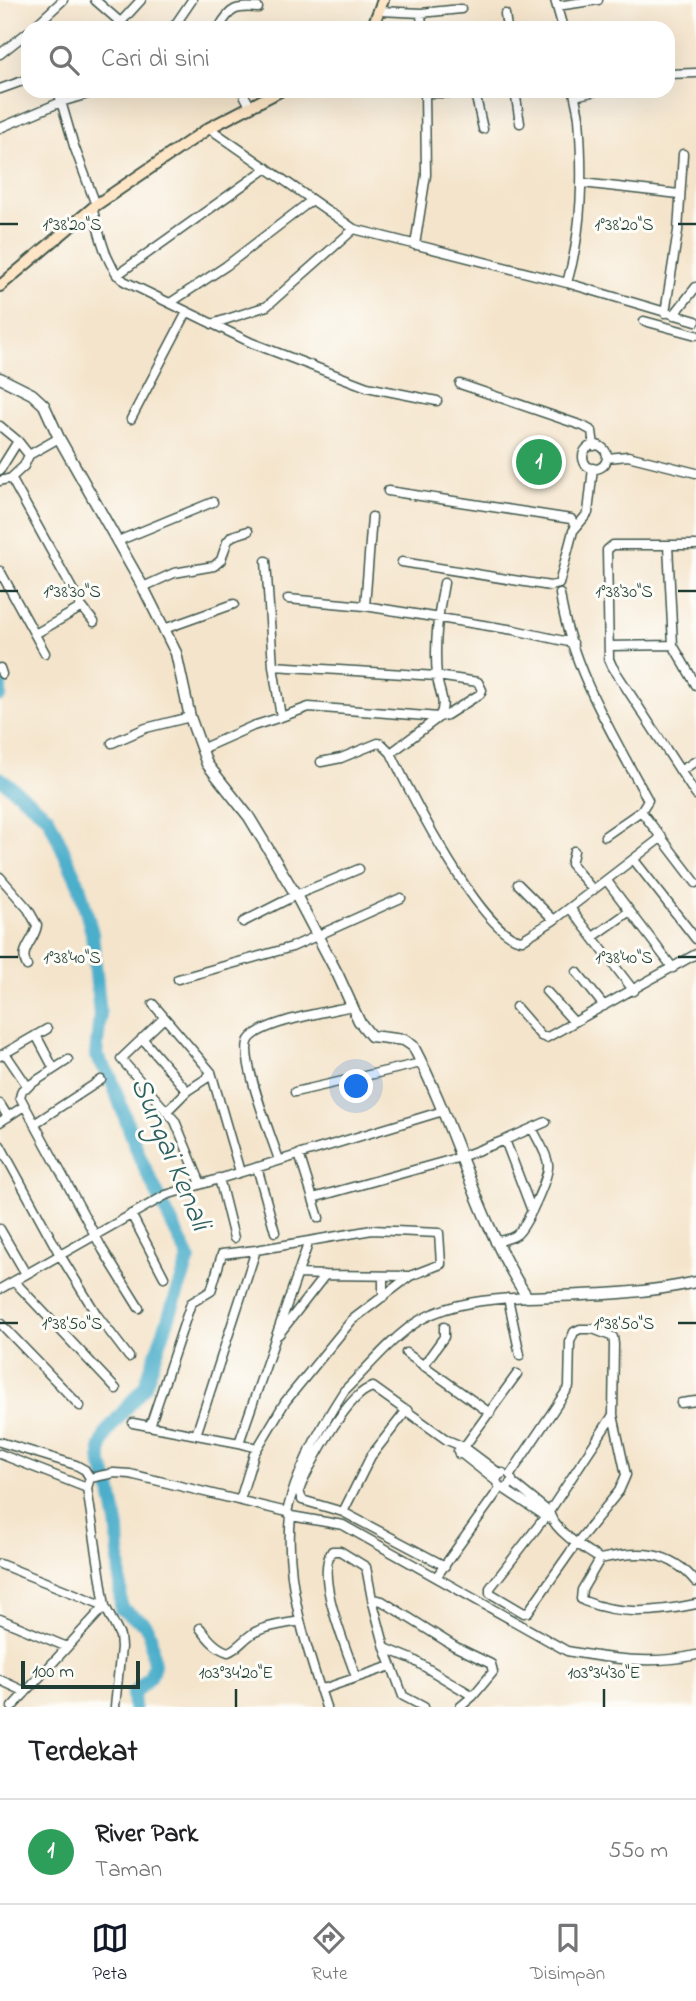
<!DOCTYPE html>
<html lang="id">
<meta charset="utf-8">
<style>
:root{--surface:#fff;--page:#f2f2f2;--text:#202124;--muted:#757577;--line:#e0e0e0;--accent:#111827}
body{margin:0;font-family:"Indie Flower",sans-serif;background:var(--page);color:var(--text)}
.scale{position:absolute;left:21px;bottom:18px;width:119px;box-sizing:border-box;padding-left:7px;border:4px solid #1f3d34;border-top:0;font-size:19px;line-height:24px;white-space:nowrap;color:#1f3d34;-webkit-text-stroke:5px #fdfcf7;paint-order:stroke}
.you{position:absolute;left:357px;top:1087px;width:24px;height:24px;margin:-18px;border:5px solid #fff;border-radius:50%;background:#1a73e8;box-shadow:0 0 0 10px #1a73e833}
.badge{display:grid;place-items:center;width:46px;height:46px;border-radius:50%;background:var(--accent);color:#fff;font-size:23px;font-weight:700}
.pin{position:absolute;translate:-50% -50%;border:4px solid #fff;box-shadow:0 2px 7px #0006}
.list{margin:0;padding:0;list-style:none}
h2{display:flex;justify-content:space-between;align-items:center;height:91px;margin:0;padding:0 28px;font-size:30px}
h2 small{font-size:23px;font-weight:400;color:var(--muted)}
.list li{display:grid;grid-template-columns:46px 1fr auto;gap:21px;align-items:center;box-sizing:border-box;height:105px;padding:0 28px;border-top:2px solid var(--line)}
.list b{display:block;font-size:26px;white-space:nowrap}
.list p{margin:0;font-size:23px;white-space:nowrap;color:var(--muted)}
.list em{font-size:23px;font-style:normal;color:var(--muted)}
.icon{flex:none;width:38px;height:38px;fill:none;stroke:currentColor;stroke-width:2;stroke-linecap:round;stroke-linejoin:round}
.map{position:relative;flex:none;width:696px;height:1707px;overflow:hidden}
.search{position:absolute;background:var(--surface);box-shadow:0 7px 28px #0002;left:21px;right:21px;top:21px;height:77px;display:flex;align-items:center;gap:18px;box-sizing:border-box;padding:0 24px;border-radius:21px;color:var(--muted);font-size:26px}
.sheet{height:196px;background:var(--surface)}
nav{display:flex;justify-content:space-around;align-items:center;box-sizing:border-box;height:98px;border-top:2px solid var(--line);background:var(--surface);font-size:19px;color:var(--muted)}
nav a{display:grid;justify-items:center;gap:4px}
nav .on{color:var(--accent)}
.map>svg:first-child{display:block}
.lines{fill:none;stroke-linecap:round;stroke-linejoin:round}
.river{stroke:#4caecb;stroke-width:14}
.minor-casing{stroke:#3f564b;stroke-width:11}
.tertiary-casing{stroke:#3f564b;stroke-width:13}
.secondary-casing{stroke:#3f564b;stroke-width:14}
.minor{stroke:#fff;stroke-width:8}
.tertiary{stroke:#fff;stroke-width:10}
.secondary{stroke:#fde5c5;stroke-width:10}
.ticks{fill:none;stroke:#1f3d34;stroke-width:2.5}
.labels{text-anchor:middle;stroke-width:6;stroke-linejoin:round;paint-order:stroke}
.water-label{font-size:30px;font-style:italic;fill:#2c5f61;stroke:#fdfcf7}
.ticks-label{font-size:18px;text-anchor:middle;fill:#1f3d34;stroke:#fdfcf7;stroke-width:6;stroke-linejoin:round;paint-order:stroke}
</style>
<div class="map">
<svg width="696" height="1707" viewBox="0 0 696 1707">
<rect width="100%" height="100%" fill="#fdfcf7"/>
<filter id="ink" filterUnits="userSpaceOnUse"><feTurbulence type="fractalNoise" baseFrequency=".0143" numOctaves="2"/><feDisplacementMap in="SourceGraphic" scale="14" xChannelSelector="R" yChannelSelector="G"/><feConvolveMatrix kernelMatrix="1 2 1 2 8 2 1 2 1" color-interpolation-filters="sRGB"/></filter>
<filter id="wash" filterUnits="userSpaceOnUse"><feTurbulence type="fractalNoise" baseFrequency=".00686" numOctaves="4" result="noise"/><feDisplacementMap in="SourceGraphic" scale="28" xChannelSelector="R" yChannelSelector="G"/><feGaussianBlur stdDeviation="1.57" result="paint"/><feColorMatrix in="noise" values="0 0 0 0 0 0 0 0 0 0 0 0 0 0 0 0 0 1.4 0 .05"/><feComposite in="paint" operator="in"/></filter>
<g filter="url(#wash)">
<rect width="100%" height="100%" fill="#f4e4cb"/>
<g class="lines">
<path class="river" d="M0,685V695
M0,778L48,817L79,885L92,933L100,1015L96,1056L110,1076L140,1158L189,1259L145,1386L107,1431L101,1446V1463L110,1486L118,1529L121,1609L144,1623L150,1634L154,1665L150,1677L133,1694L134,1707"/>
</g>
</g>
<g filter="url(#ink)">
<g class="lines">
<g class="minor-casing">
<path id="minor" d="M95,0L127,28
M555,0L563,28
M557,6L598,0
M380,11L421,13L461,9
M421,13L422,28
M505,14L507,28
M120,23L141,0
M33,28L63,0
M173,28L192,0
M219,28C230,8 236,6 258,8
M0,54L28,32
M668,74L696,73
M0,89L28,79
M58,91L74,146L96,205
M242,91L250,106
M515,91L520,123
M425,93H475L483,129
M575,96L596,91
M0,128L61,102L98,91
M209,128L354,229L567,283L696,321
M582,183L679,194
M92,208C100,232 104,264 124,281L252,343L367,387L437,401
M415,245L426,175L425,91
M117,275L267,168
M567,283C583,229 583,173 579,118C578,109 575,100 574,91
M170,303L226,266L312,200
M665,313L678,231L683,154
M674,315L696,287
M644,321L696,335
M212,324L267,306L354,229
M460,384L583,426L592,431L594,446
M131,419L187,312
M0,426L18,441L29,455
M583 457a12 12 0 1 1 24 0a12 12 0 1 1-24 0Z
M607,458L628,456L696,473
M0,470L18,441
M11,478L82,607L94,622
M0,481L11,478L24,466L29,455L59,438
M388,491L571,519L576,527
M118,541L213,502
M668,545L673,645L696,685
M696,545H613L607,550L609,659L612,666L696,795
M402,562L550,586L559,584L573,531L588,513L593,468
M0,571L45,653
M143,587L174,573L214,566L221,560L227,542L232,536L248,531
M560,594C571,668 613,735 648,800L641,811L696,883
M288,599L365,606L514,630L573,643
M365,606L372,517
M164,629L234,604
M35,634L82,607
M609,646L673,645
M273,666L437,676L478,682L482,690L480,694L447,715L439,717L309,707L281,717
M0,668L2,674
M112,743L146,728L190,717
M201,749L253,726L281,717L273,666L266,561
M391,753C408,789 483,938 522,940L554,920L662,837
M321,762L341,758L378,743L382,744L391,753L439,717C448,703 438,691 437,676C434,643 438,615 444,583
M680,771L696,761
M605,836L641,811
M574,851L571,864L593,890
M634,860L696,939
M0,877L28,909L37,925C35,941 18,950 27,966
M607,881L673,968
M518,884L554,920
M570,908L634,991
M243,922L296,895L359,869
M593,937L630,911
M577,972L604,1006
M178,979L292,947L401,898
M546,991L574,1022
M153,1004L211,1072L240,1172
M516,1007L541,1036L546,1038L696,954
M164,1018L121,1059L175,1121L201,1184
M36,1035L54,1069
M142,1038L187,1091
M5,1053L28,1087
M0,1056L47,1029
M68,1060L22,1090L20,1097L103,1250L139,1308
M295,1092L421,1063
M0,1104L8,1117
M166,1112L187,1091L207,1078L211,1072
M0,1122L24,1106
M34,1124L101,1080
M505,1140L546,1122
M0,1145L60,1255L97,1315L129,1357
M299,1154L319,1218
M279,1160C272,1138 239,1057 249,1040C260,1022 331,1011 352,1006
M257,1167L275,1232
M219,1178L234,1238
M313,1198L461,1157L505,1140L532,1211
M131,1214L164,1277
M0,1229L26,1274
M495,1242C502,1240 511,1239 516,1235C526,1228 550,1175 548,1164C547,1153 537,1139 532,1128
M298,1274L325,1275
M383,1276V1297
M14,1281L116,1389
M0,1289L166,1195L443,1111
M508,1298L520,1355
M0,1323L80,1406
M279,1334L325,1275L409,1276
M406,1353L490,1413
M423,1366L444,1337V1327
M681,1403L696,1401
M133,1423L239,1443
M150,1426L191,1303L211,1291L222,1254L256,1250
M196,1435L256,1250L309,1241
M0,1442L76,1465L85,1470L90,1478
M458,1451L496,1481
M0,1454L87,1488
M459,1454L517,1374
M510,1475L569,1387L570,1342L574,1332L580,1329H593L613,1337L614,1344L613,1415L626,1475L619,1491L576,1544L528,1612L524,1613L490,1593V1588L549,1512L613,1415
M512,1482L549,1512C554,1531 584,1549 600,1559C639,1550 670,1550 696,1582
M500,1488L496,1481L498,1476L503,1473
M504,1489L548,1518
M240,1500L254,1454L285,1402L352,1320L410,1276L441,1264L439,1233L372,1230L309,1241L239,1443L257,1448
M287,1512C297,1469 320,1428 344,1391C368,1368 391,1338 420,1320C451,1302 492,1299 527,1297
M343,1512L371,1456L407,1410
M291,1516C284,1580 306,1647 326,1707
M600,1559L582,1590L581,1599L584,1601C621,1616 658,1612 696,1604
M0,1564L105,1606L120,1636L121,1647L115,1707
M445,1566L343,1512L302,1500L299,1491L302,1483C313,1460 348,1392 373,1387L447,1440L464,1447L500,1474
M437,1576L500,1488L507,1489L512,1480
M0,1619L67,1647
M200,1628C208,1638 215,1648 228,1652C239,1648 244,1638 255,1632C269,1625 285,1624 300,1621
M385,1648L403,1696L424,1707
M356,1677C347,1649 314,1576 332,1551H340L366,1567L372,1599
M0,1680L26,1692
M320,1690L391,1666
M12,1707L105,1606L87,1488L90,1478L114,1473L130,1474L287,1512L291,1516L343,1525L567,1651C609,1659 654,1665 696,1655
M460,1707L473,1696L493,1672L491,1664L454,1646L382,1601L372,1599L385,1648L412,1659L473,1696"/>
</g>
<g class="tertiary-casing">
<path id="tertiary" d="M0,378L32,394L44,405L59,438L143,587L176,653L190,717L207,764L249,817L296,895L338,975L359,1021L371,1036L404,1040L413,1046C456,1127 476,1219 527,1297C584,1295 640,1295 696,1282"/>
</g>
<g class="secondary-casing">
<path id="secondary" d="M372,28L383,0
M0,286L96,205L209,128L280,91"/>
</g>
<use href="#minor" class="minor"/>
<use href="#tertiary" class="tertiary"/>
<use href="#secondary" class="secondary"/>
</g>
</g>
<path class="ticks" d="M0,224H18M678,224H696M0,591H18M678,591H696M0,957H18M678,957H696M0,1323H18M678,1323H696M236,1689V1707M604,1689V1707"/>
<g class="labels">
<g class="water-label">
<text transform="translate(172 1153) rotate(67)" y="10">Sungai Kenali</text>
</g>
</g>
<g class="ticks-label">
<text x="72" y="230">1°38'20"S</text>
<text x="624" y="230">1°38'20"S</text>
<text x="72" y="597">1°38'30"S</text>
<text x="624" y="597">1°38'30"S</text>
<text x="72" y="963">1°38'40"S</text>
<text x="624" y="963">1°38'40"S</text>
<text x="72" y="1329">1°38'50"S</text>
<text x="624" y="1329">1°38'50"S</text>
<text x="236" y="1678">103°34'20"E</text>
<text x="604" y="1678">103°34'30"E</text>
</g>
</svg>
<div class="scale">100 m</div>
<div class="you"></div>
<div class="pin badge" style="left:539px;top:462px;background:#2e9e5b">1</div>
<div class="search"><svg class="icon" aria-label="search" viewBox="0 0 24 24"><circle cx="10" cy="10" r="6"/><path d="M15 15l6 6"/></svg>Cari di sini</div>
</div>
<section class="sheet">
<h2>Terdekat<small></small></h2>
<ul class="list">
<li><span class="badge" style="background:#2e9e5b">1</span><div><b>River Park</b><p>Taman</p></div><em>550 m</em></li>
</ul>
</section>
<nav>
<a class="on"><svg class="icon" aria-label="map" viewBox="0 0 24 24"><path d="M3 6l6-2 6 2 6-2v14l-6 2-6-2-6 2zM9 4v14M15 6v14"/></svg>Peta</a>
<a><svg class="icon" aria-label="directions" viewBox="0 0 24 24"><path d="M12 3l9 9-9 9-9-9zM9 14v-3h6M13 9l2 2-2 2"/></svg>Rute</a>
<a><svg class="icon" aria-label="saved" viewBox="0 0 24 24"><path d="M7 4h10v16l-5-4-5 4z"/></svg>Disimpan</a>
</nav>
